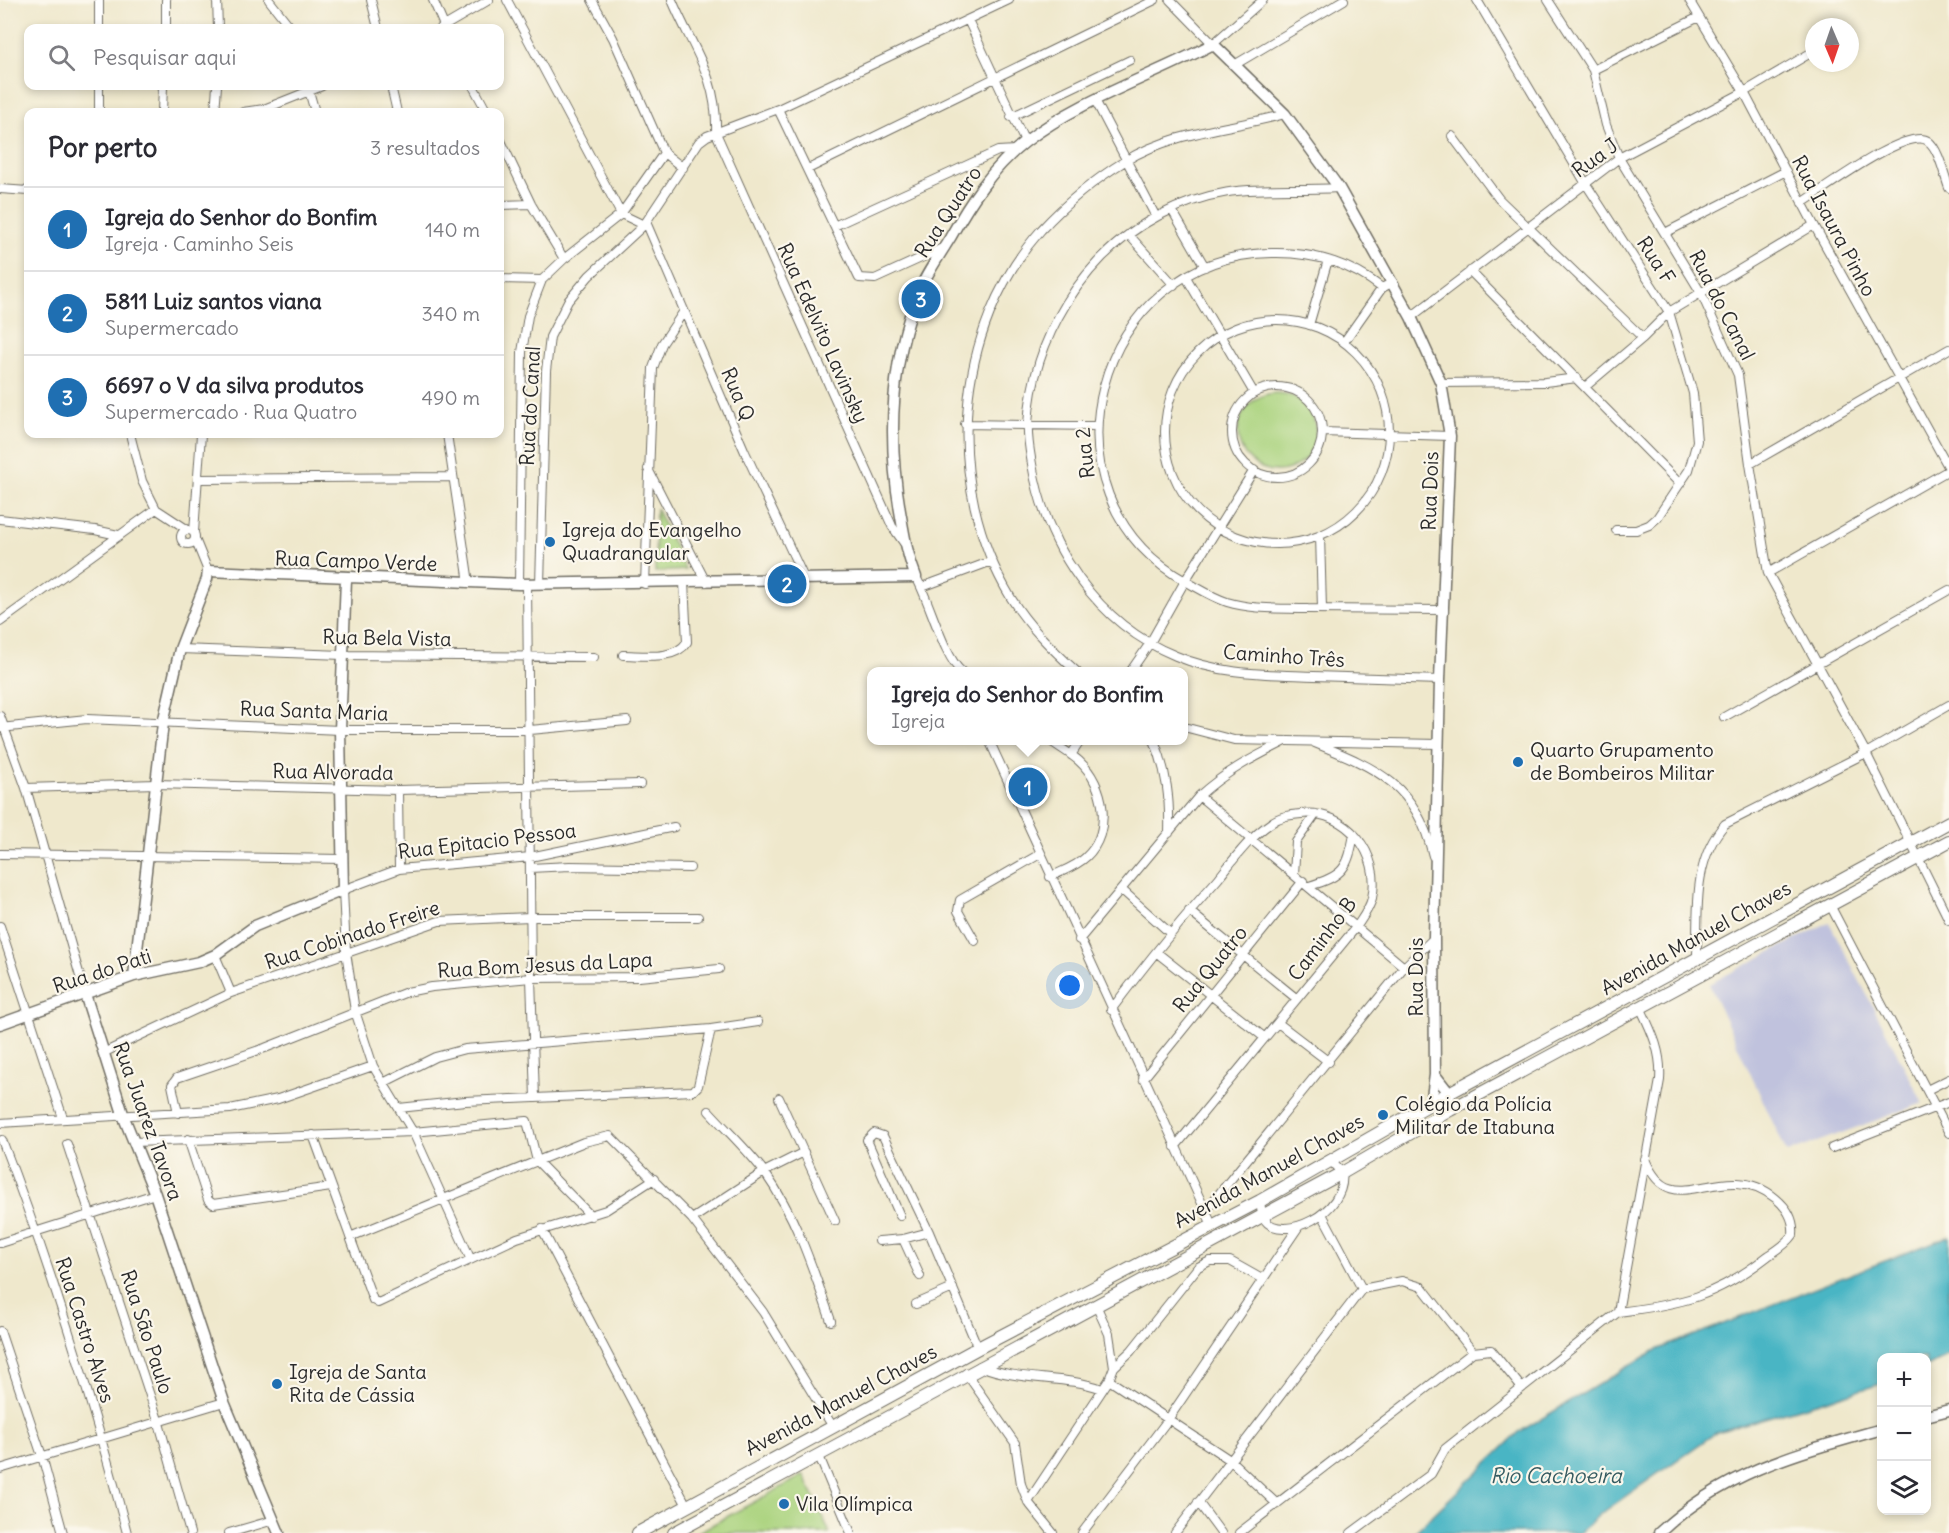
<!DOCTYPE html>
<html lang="pt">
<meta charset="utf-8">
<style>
:root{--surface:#fff;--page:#f2f2f3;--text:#2b2b33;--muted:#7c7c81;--line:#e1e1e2;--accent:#1f6fb2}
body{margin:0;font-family:Delius,sans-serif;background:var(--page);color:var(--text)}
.controls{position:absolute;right:18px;bottom:18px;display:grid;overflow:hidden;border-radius:12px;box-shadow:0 3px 9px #0003}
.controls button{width:54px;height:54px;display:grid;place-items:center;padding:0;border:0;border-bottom:2px solid var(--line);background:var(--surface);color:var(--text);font:30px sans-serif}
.compass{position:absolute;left:1805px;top:18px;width:54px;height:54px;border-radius:50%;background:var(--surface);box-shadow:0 3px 9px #0003;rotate:178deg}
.you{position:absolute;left:1070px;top:986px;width:21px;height:21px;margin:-15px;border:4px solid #fff;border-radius:50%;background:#1a73e8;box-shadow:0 0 0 9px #1a73e833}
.badge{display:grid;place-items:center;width:39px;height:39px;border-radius:50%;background:var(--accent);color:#fff;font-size:20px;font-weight:700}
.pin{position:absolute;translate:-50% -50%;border:3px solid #fff;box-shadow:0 2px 6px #0006}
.popup{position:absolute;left:867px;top:667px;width:321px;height:78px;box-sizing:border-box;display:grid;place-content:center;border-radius:12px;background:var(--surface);filter:drop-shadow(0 2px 4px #0005);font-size:20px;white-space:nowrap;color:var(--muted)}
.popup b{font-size:22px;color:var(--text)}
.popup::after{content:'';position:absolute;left:50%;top:100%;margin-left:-12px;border:12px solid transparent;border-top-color:var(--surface)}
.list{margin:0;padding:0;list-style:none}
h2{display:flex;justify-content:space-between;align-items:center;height:78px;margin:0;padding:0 24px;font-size:26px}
h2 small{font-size:20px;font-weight:400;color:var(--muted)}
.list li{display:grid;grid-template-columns:39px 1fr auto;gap:18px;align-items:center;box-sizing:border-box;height:84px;padding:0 24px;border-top:2px solid var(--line)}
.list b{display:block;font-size:22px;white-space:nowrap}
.list p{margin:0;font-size:20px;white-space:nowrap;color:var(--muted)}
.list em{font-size:20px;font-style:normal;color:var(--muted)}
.icon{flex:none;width:33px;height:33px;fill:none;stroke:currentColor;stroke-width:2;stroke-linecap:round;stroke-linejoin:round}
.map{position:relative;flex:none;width:1949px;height:1533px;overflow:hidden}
.search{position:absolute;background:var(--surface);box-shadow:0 3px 9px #0003;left:24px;top:24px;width:480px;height:66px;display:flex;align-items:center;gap:15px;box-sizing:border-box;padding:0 21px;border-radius:12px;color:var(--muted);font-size:22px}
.panel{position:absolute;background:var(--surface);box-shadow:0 3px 9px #0003;left:24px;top:108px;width:480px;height:330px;border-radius:12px}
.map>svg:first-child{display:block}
.industrial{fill:#c0c2dd}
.green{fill:#aad37e;stroke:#6a7f54;stroke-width:1.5}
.water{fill:#48b5c4;stroke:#3a7078;stroke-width:1.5}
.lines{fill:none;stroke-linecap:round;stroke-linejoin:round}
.minor-casing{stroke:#706d63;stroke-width:10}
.tertiary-casing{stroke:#706d63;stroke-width:13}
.secondary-casing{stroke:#706d63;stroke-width:14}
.minor{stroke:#fff;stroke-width:8}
.tertiary{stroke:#fff;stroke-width:10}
.secondary{stroke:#fff;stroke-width:12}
.poi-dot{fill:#1f6fb2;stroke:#fbf7ec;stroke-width:2}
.labels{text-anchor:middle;stroke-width:4.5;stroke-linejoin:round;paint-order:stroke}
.street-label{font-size:20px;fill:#2b2b2b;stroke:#fbf7ec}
.poi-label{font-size:20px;fill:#2b2b2b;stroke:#fbf7ec;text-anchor:start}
.water-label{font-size:21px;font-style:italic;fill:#355b61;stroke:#fbf7ec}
</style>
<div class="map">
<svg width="1949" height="1533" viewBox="0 0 1949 1533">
<rect width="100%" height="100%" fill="#fbf7ec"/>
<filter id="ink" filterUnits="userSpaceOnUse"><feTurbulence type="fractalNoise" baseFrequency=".0167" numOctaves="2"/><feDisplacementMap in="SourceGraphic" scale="12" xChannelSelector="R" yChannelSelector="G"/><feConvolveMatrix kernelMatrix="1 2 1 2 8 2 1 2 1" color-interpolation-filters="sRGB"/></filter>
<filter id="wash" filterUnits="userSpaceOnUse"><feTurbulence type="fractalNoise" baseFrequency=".008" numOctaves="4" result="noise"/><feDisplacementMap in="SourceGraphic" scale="24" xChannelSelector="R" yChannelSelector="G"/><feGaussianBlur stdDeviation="1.35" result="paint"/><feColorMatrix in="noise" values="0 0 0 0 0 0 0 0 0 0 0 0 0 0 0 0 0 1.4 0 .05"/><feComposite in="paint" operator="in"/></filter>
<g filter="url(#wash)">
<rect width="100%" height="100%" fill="#efe8cc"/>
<path class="industrial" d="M1829,922L1923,1103L1787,1153L1709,984Z"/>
<path class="green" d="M1238 432a39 39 0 1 1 78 0a39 39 0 1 1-78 0Z
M656,508L686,570L655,572Z
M804,1475L830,1533H697Z"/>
<path class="water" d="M1949,1236V1355L1927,1367L1926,1358H1882L1881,1384L1717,1432L1599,1515L1579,1533H1414L1519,1432L1654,1351Z"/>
</g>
<g filter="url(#ink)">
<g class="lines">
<g class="minor-casing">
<path id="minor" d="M217,0L218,28
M269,0L288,24
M371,0L378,28
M433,0L445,28
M507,0L621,214L644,225
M592,0L613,38L664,153L683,168
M672,0C693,50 718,77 716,133L892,526L904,543
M1170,0L1213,44L1263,0
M1477,0L1586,184L1669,312L1693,393L1697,441L1689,470L1657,518L1649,525L1636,530H1616
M1548,0L1593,70L1606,125L1619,158L1701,293L1738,375L1750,464L1768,573L1866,753L1949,920
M1689,0L1744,92L1814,225L1949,468
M968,20L1025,142
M99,28V0
M166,28V0
M441,28L489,0
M1236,64L1344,0
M1593,70L1699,17
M391,86L397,112
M473,86L487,112
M309,91L315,112
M1095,100L1156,217
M778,109L859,278L875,279L945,247
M99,112V86
M162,112L163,86
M215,112L217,86
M243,112L264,109L322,86
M1011,117L1130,60
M1452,136L1499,199L1643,338
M500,139L531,204L564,259
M808,169L1155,0
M1339,188C1267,192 1227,180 1158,216C1082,256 1033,339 1028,424C1027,437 1030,452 1032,464C1046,547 1097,624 1176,656C1221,675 1267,674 1314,676C1356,677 1398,679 1440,680
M0,189L28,191
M1802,203C1823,190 1908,126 1928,141C1939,149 1944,175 1949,188
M500,205L531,204
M1172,210L1205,267
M646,222L745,452L804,578
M834,226L998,151L1016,150
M1665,233L1786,171
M1129,235L1174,285
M1470,271L1680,484
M1186,277L1254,393
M500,279L542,280L564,259L621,214L664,153
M1393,282L1382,288C1350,263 1313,252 1272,253C1095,255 1029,496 1187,582C1200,589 1212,597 1227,602C1253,610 1281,608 1308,609C1353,609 1398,610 1444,610
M1411,317L1619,158L1744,92L1814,51
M1165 432a112 112 0 1 1 224 0a112 112 0 1 1-224 0Z
M1309,325L1328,260
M1344,342L1382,288
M1441,383L1545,382L1577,378
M1585,387L1643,338L1669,312L1814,225
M1232 432a45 45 0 1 1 90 0a45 45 0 1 1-90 0Z
M965,424L1097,426
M1322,432L1450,436
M130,434L142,481L156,509L188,530
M447,434L469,583
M1750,464L1949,349
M648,469L706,582
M199,479L452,477
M0,519L95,530L118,535
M181 537a7 7 0 1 1 14 0a7 7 0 1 1-14 0Z
M194,532L201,434
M1320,535L1322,609
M195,539L208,571
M1768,573L1949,470
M916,577C929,599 944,658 962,672
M519,584L522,352L528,316L542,280
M527,584L531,978L535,1098
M540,584L546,371L550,337L568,301L589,276L644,225L699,142L707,136L778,109L1009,0
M645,584L653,368L662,344L684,311
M922,587L992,561
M0,622L156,509
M180,649L343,655L594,657
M623,655C642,655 675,661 687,642L684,582
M1077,672C1052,649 1028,626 1011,598C943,485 953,330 1041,230C1066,203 1094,180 1125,161C1174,131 1231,129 1285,114
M1130,672L1150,643L1185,581L1254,470
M0,716L26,788L85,994
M1724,717L1949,590
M1184,727L1234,740L1438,744
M0,728L87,719L340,730H530L627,721
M989,740L1212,1225
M1049,740C1059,747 1070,753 1079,761C1105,784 1113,832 1086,857C1077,866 1062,871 1050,877
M1154,740C1167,771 1170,800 1169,833
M1315,743C1379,769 1416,785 1433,856
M1071,755L1081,740
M26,788L156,784L398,790L640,784
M398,790L399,869
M1199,796L1404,967
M0,854L342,859
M530,868L570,866L690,868
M1294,874L1296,842L1316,814
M1309,886C1344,876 1348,868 1354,834
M1122,890L1170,933
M1830,905L1949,1133
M1189,911L1297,999
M0,926L63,1118
M1079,940L1199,796C1225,772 1254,757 1286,741
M975,941L958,911L960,900L1040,854
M1156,952L1265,1038
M215,955L231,993
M1697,959C1698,913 1692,861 1725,824L1866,753L1949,705
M1111,1010C1145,965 1180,921 1218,879C1234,859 1250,837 1271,823C1280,816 1290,815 1301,814C1346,809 1382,854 1372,898C1370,908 1363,917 1357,926L1175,1147
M1278,1023L1329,1062
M103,1053L231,993L439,921L531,917H698
M1143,1079L1303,881
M383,1083L435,1057L465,1049L711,1029L758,1022
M1927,1090L1949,1079
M779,1098L835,1221
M399,1108L465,1101L693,1091L698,1086L711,1029
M709,1111C728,1132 749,1151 765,1173C797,1218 813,1269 831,1321
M178,1113L172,1085L177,1078L265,1048L407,992L432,987L531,978L639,977L719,969
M0,1123L230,1109L278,1099L373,1066
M313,1135L373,1300L378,1303L517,1238L606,1210L654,1179
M188,1139L208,1200L213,1204L331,1187
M2,1140C51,1268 92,1400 127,1533
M134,1142L413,1132L527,1121L537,1161L591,1216
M67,1144L159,1423L190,1533
M1832,1148L1949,1102
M1260,1201C1261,1207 1261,1215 1265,1220C1282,1243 1348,1213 1342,1173L1331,1161
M1205,1211L1404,967L1434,938
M1322,1214L1362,1289
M900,1216L867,1140L874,1133L883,1136L929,1232L978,1348
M692,1219L764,1172L804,1152
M542,1229L687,1506
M350,1237L584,1142L610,1136L692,1219L763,1312L833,1427
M903,1239L920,1276
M879,1241L903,1239L929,1232
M0,1243L155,1194
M470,1258L413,1132L373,1066L355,1011L346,952L343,890L399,869L530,857L674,827
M916,1304L953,1288
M1096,1305L1109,1334L1114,1367
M1618,1312C1682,1304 1716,1297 1768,1256C1777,1250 1787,1244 1793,1235C1796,1206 1763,1184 1737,1183C1698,1181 1666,1211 1645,1159
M1618,1312L1660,1080C1662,1052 1652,1032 1640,1007
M0,1331L42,1456L63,1533
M980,1366C1021,1382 1065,1375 1102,1389
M966,1373L1015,1443L1021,1484L1028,1502L1053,1533
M1109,1380L1230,1460L1277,1504
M819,1456L851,1533
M0,1469L224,1402
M1028,1502L1109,1380L1114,1367L1131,1351L1198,1267L1210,1261H1230L1262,1279
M1198,1502L1221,1533
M229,1533L274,1520
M1082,1533L1167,1421L1299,1226
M1175,1533L1362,1289L1402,1281L1422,1287L1473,1352L1491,1350L1521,1387
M1239,1533L1473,1352
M1351,1533L1431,1474L1445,1449L1618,1312"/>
</g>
<g class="tertiary-casing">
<path id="tertiary" d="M134,976L163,723L180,649L207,579L208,571L519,584L916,577C907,555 904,534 900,511C888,440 890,370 915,301C922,280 938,258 950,238C970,202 992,168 1025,142C1081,99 1151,77 1213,44L1285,114L1339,188L1411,317L1441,383L1450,436L1440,680L1434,938L1435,1075L1431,1104
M85,994L125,1120L155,1194L224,1402L279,1533
M0,1024L134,976L199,962L215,955L255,926L343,890L340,730L346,579
M1435,1075L1449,1093L1450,1110
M1926,1416L1949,1410
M1659,1533C1725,1471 1797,1453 1882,1429"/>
</g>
<g class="secondary-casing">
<path id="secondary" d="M638,1533L978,1348L1260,1201L1449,1093L1949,822
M674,1533L1342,1173L1450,1110L1949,841"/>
</g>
<use href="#minor" class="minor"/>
<use href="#tertiary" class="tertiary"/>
<use href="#secondary" class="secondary"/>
</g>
</g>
<g class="poi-dot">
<circle cx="550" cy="542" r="6"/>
<circle cx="1518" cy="762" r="6"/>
<circle cx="1383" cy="1115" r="6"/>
<circle cx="277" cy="1384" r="6"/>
<circle cx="784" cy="1504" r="6"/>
</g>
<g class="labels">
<g class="street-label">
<text transform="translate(1595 158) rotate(-36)" y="7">Rua J</text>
<text transform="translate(948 212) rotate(-57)" y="7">Rua Quatro</text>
<text transform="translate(1834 226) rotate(62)" y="7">Rua Isaura Pinho</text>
<text transform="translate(1656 260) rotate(57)" y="7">Rua F</text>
<text transform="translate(1722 305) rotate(63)" y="7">Rua do Canal</text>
<text transform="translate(823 333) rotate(66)" y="7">Rua Edelvito Lavinsky</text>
<text transform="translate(738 394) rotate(67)" y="7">Rua Q</text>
<text transform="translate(530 406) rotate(-87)" y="7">Rua do Canal</text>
<text transform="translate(1085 453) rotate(-96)" y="7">Rua 2</text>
<text transform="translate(1430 491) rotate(-88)" y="7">Rua Dois</text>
<text transform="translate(356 561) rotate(2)" y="7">Rua Campo Verde</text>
<text transform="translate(387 638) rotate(1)" y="7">Rua Bela Vista</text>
<text transform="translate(1284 656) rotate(4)" y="7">Caminho Três</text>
<text transform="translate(314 711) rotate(2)" y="7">Rua Santa Maria</text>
<text transform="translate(333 772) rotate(1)" y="7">Rua Alvorada</text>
<text transform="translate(487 841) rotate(-7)" y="7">Rua Epitacio Pessoa</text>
<text transform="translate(352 935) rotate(-18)" y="7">Rua Cobinado Freire</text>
<text transform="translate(1696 938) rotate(-29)" y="7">Avenida Manuel Chaves</text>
<text transform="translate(1322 939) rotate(-53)" y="7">Caminho B</text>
<text transform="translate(545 965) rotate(-3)" y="7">Rua Bom Jesus da Lapa</text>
<text transform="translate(1210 969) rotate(-51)" y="7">Rua Quatro</text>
<text transform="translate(102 971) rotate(-18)" y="7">Rua do Pati</text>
<text transform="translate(1416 977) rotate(-90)" y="7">Rua Dois</text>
<text transform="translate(148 1121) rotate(70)" y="7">Rua Juarez Tavora</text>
<text transform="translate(1269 1171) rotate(-29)" y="7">Avenida Manuel Chaves</text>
<text transform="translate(85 1330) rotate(72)" y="7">Rua Castro Alves</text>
<text transform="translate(147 1332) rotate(72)" y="7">Rua São Paulo</text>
<text transform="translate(841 1400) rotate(-28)" y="7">Avenida Manuel Chaves</text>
</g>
<g class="poi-label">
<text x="562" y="537">Igreja do Evangelho<tspan x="562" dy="23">Quadrangular</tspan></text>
<text x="1530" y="757">Quarto Grupamento<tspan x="1530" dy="23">de Bombeiros Militar</tspan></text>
<text x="1395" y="1111">Colégio da Polícia<tspan x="1395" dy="23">Militar de Itabuna</tspan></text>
<text x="289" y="1379">Igreja de Santa<tspan x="289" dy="23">Rita de Cássia</tspan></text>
<text x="796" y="1511">Vila Olímpica</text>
</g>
<g class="water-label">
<text x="1556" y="1483">Rio Cachoeira</text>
</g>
</g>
</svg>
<div class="controls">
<button>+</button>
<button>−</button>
<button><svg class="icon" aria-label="layers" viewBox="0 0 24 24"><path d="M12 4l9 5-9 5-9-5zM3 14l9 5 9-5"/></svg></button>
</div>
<svg class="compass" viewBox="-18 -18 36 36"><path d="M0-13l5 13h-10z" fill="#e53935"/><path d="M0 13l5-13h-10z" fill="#7c7c81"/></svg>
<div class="you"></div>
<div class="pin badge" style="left:1028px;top:787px">1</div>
<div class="popup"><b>Igreja do Senhor do Bonfim</b>Igreja</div>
<div class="pin badge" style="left:787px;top:584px">2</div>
<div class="pin badge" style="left:921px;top:299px">3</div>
<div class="search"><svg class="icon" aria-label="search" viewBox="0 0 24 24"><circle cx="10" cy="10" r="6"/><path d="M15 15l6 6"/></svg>Pesquisar aqui</div>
<section class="panel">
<h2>Por perto<small>3 resultados</small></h2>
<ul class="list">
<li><span class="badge">1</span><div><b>Igreja do Senhor do Bonfim</b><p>Igreja · Caminho Seis</p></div><em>140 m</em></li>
<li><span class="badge">2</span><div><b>5811 Luiz santos viana</b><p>Supermercado</p></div><em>340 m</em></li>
<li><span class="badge">3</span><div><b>6697 o V da silva produtos</b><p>Supermercado · Rua Quatro</p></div><em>490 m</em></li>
</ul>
</section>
</div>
